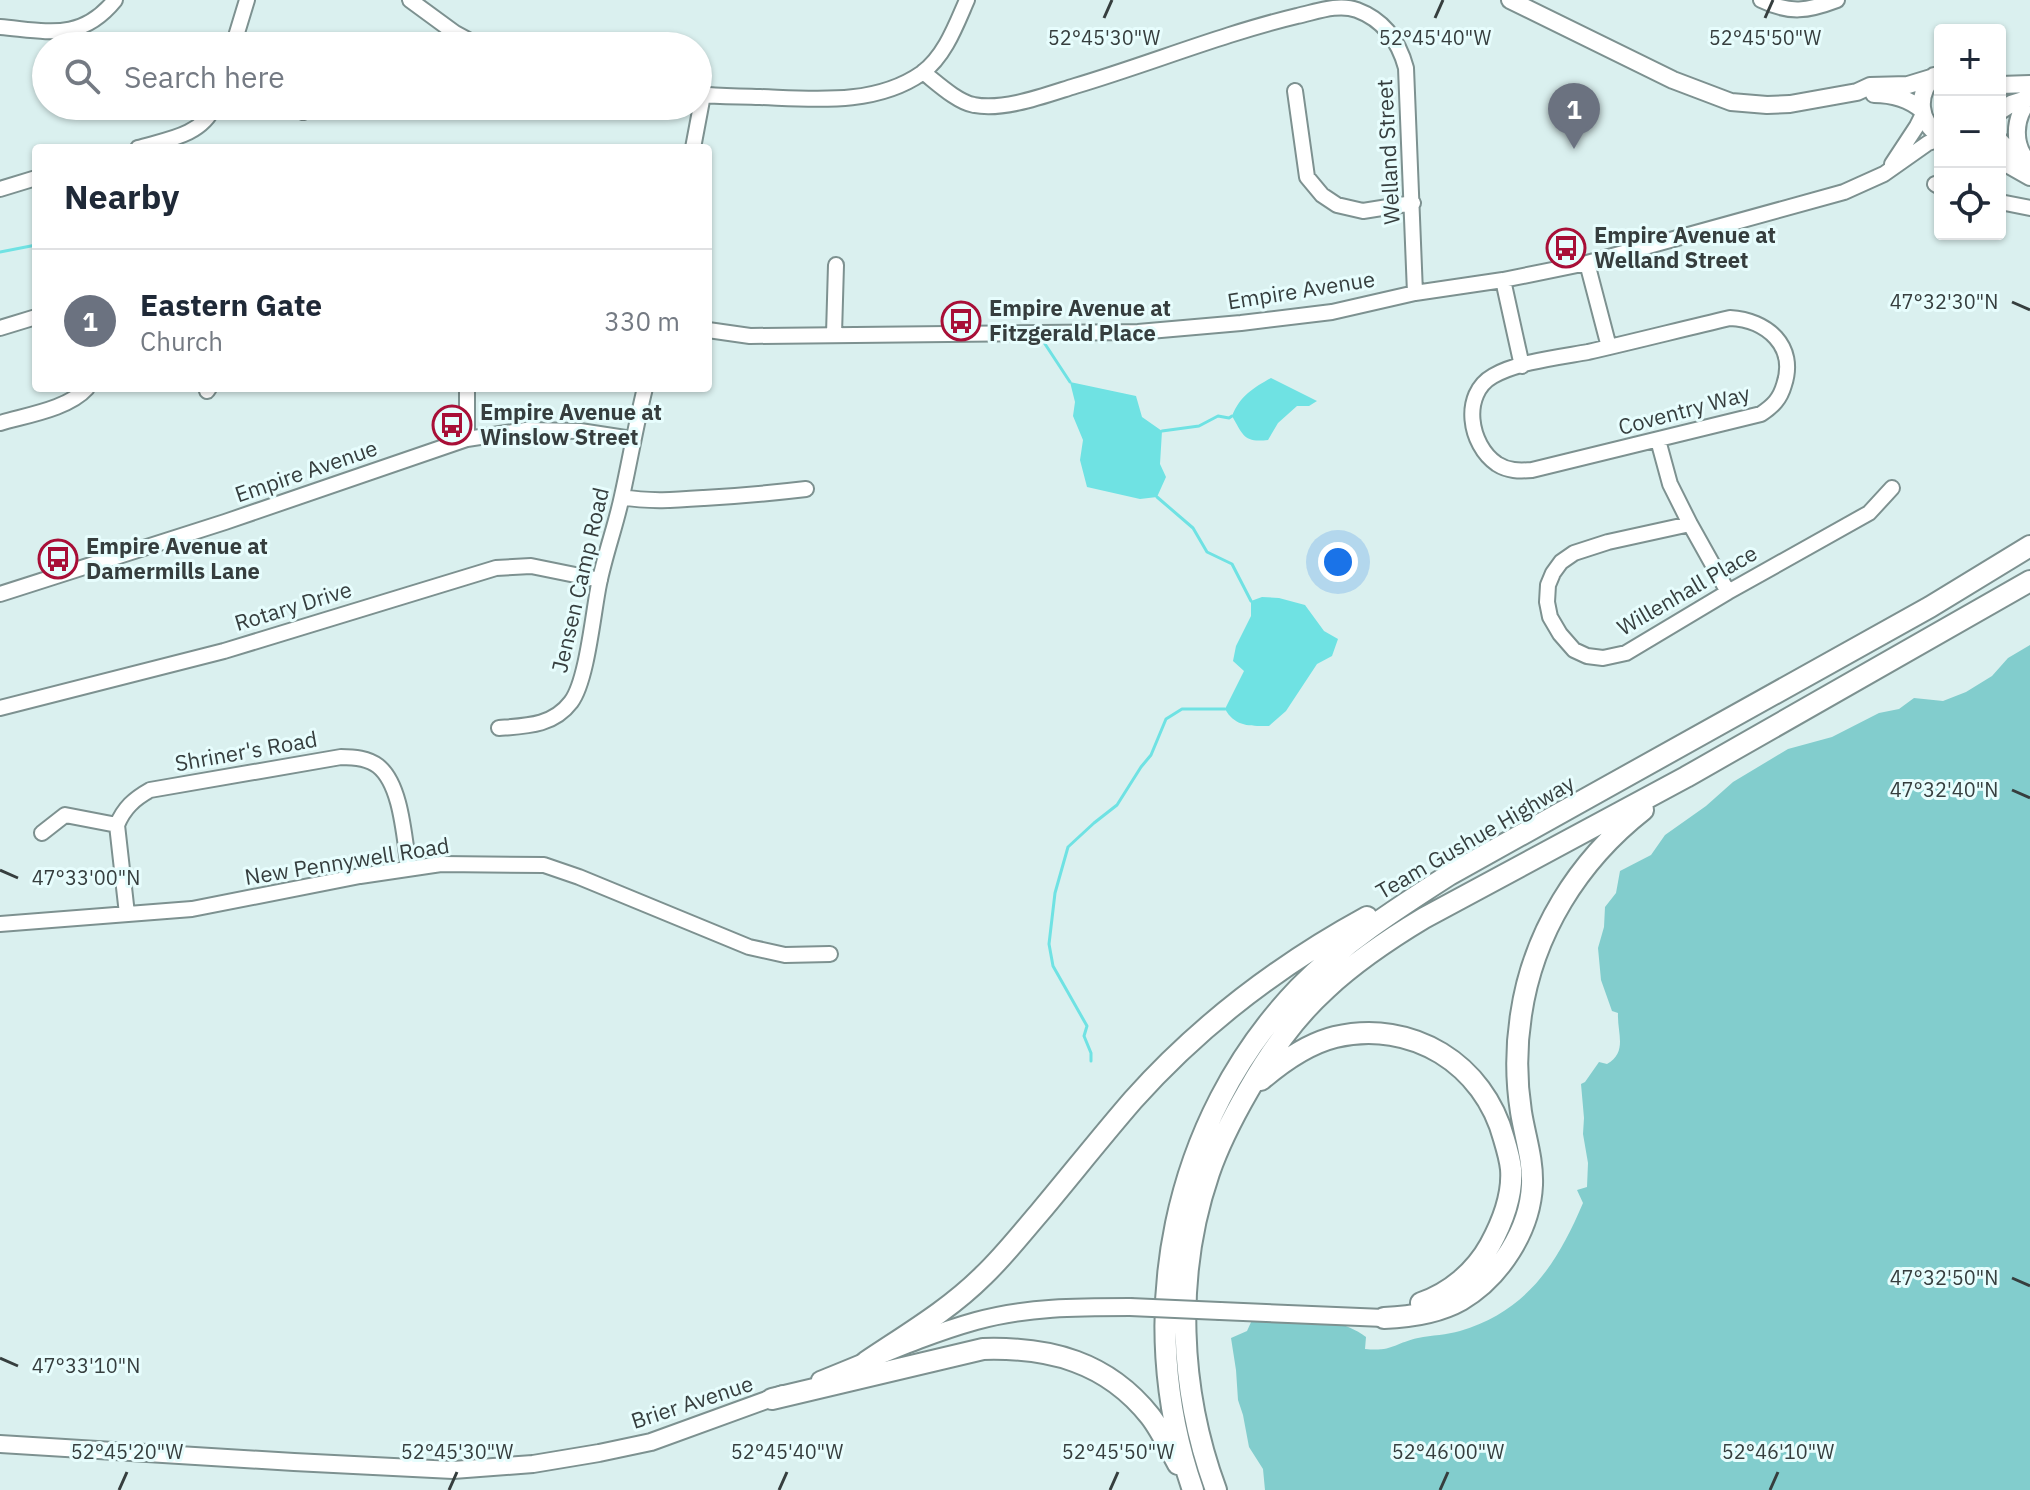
<!DOCTYPE html>
<meta charset="utf-8">
<style>
:root{--surface:#fff;--page:#f2f2f3;--text:#1f2937;--muted:#747a83;--line:#e0e1e3;--accent:#a80f37}
body{margin:0;font-family:"IBM Plex Sans",sans-serif;background:var(--page);color:var(--text)}
.controls{position:absolute;right:24px;top:24px;display:grid;overflow:hidden;border-radius:8px;box-shadow:0 2px 6px #0004}
.controls button{width:72px;height:72px;display:grid;place-items:center;padding:0;border:0;border-bottom:2px solid var(--line);background:var(--surface);color:var(--text);font:40px sans-serif}
.you{position:absolute;left:1338px;top:562px;width:28px;height:28px;margin:-20px;border:6px solid #fff;border-radius:50%;background:#1a73e8;box-shadow:0 0 0 12px #1a73e833}
.badge{display:grid;place-items:center;width:52px;height:52px;border-radius:50%;background:var(--accent);color:#fff;font-size:26px;font-weight:700}
.pin{position:absolute;translate:-50% -66px;filter:drop-shadow(0 2px 4px #0008)}
.pin::after{content:'';position:absolute;top:42px;width:28px;height:24px;background:inherit;clip-path:polygon(0 0,100% 0,50% 100%)}
.list{margin:0;padding:0;list-style:none}
h2{display:flex;justify-content:space-between;align-items:center;height:104px;margin:0;padding:0 32px;font-size:34px}
h2 small{font-size:26px;font-weight:400;color:var(--muted)}
.list li{display:grid;grid-template-columns:52px 1fr auto;gap:24px;align-items:center;box-sizing:border-box;height:144px;padding:0 32px;border-top:2px solid var(--line)}
.list b{display:block;font-size:30px;white-space:nowrap}
.list p{margin:0;font-size:26px;white-space:nowrap;color:var(--muted)}
.list em{font-size:26px;font-style:normal;color:var(--muted)}
.icon{flex:none;width:44px;height:44px;fill:none;stroke:currentColor;stroke-width:2;stroke-linecap:round;stroke-linejoin:round}
.map{position:relative;flex:none;width:2030px;height:1490px;overflow:hidden}
.search{position:absolute;background:var(--surface);box-shadow:0 2px 6px #0004;left:32px;top:32px;width:680px;height:88px;display:flex;align-items:center;gap:20px;box-sizing:border-box;padding:0 28px;border-radius:44px;color:var(--muted);font-size:30px}
.panel{position:absolute;background:var(--surface);box-shadow:0 2px 6px #0004;left:32px;top:144px;width:680px;height:248px;border-radius:8px}
.map>svg:first-child{display:block}
.green{fill:#82cdcd}
.water{fill:#6fe2e3}
.lines{fill:none;stroke-linecap:round;stroke-linejoin:round}
.stream{stroke:#6fe2e3;stroke-width:3}
.minor-casing{stroke:#7d9190;stroke-width:18}
.major-casing{stroke:#7d9190;stroke-width:20}
.highway-casing{stroke:#7d9190;stroke-width:24}
.minor{stroke:#fff;stroke-width:14}
.major{stroke:#fff;stroke-width:16}
.highway{stroke:#fff;stroke-width:20}
.major-bridge-casing{stroke:#7d9190;stroke-width:20;stroke-linecap:butt}
.major-bridge{stroke:#fff;stroke-width:16}
.ticks{fill:none;stroke:#363e3e;stroke-width:3}
.labels{text-anchor:middle;stroke-width:6;stroke-linejoin:round;paint-order:stroke}
.street-label{font-size:22px;fill:#363e3e;stroke:#e7fdfd}
.poi-label{font-size:22px;font-weight:bold;fill:#363e3e;stroke:#e7fdfd;text-anchor:start}
.ticks-label{font-size:20px;text-anchor:middle;fill:#363e3e;stroke:#e7fdfd;stroke-width:6;stroke-linejoin:round;paint-order:stroke}
</style>
<div class="map">
<svg width="2030" height="1490" viewBox="0 0 2030 1490">
<rect width="100%" height="100%" fill="#daf0ef"/>
<path class="green" d="M2030,645V1490H1265L1263,1469L1249,1447L1243,1415L1238,1400L1236,1370L1231,1338L1247,1331L1252,1320C1290,1320 1334,1313 1366,1337L1365,1349C1392,1352 1395,1343 1418,1338C1432,1335 1447,1335 1460,1331C1527,1311 1557,1264 1583,1203L1577,1190L1587,1187L1588,1163L1583,1134L1584,1118L1581,1084L1585,1082L1599,1062L1607,1064C1628,1052 1617,1033 1618,1013L1612,1011L1601,980L1598,948L1604,927L1605,907L1616,893L1620,871L1651,855L1665,835L1706,806L1733,782L1788,749L1832,737L1879,713L1899,709L1914,698L1943,701L1966,692L1992,676L2008,658Z"/>
<path class="water" d="M1271,378L1317,401L1309,406H1297L1278,423L1268,440C1244,443 1243,435 1232,416C1240,396 1253,388 1271,378Z
M1070,382L1136,396L1142,417L1162,431L1160,464L1166,477L1157,497L1140,499L1087,487L1080,460L1083,440L1073,416L1075,402Z
M1262,597L1279,598L1305,605L1324,631L1338,639L1332,656L1317,664L1286,711L1269,726C1250,726 1235,727 1225,709L1244,671L1233,661L1236,646L1251,616V601Z"/>
<g class="lines">
<path class="stream" d="M0,252L36,245
M1045,344L1070,382
M1162,431L1199,426L1218,416L1229,418L1232,416
M1157,497L1193,528L1207,552L1232,564L1251,601
M1091,1061V1053L1084,1036L1087,1026L1053,966L1049,944L1055,893L1068,847L1094,823L1117,805L1141,767L1151,755L1166,719L1182,709H1225"/>
<g class="minor-casing">
<path id="minor" d="M410,0L455,33L479,46
M1761,0C1790,14 1808,11 1837,0
M0,27C47,31 81,42 115,0
M233,46L247,0
M923,72C936,82 957,102 974,105C1004,111 1046,95 1075,86C1149,64 1222,34 1297,16C1316,12 1338,3 1357,10C1384,20 1399,42 1406,68L1415,293
M1295,91L1307,177L1322,195L1337,205L1363,211L1413,203
M698,94C718,97 739,96 760,97C813,99 875,106 922,73C945,56 956,25 967,0
M303,112L316,106
M138,148C165,140 202,136 214,106
M693,148L703,95
M1892,164L1917,126L1923,114
M1935,184L1940,187
M0,189L36,178
M2000,202L2030,208
M1587,263L1609,347
M1503,280L1522,366
M1730,318C1767,320 1797,346 1784,385C1780,399 1773,406 1761,414L1532,470C1519,471 1508,471 1497,464C1469,445 1461,394 1493,376C1517,362 1560,357 1588,352C1636,341 1683,329 1730,318Z
M0,328L36,317
M708,330L750,336L1138,332L1241,323L1332,312L1415,293L1503,280L1587,263L1844,192L1884,174L1928,143L1940,139
M834,334L836,265
M207,391L209,388
M0,423C27,415 68,409 87,388
M467,439V388
M1658,440L1670,484L1690,524L1728,592
M622,497C649,502 676,500 704,498C738,496 772,493 806,489
M1690,524L1608,542L1574,553L1561,562L1553,573L1548,585L1547,602L1550,617L1560,634L1574,650L1587,656L1603,658L1626,653L1728,592L1869,513L1892,488
M0,594L225,522L467,439L526,430L580,431L632,439
M0,708L224,651L496,568L531,566L600,580
M499,728C526,726 553,726 571,702C587,681 593,613 599,584C605,554 616,525 622,496C630,460 636,424 645,388
M42,833L65,815L117,825
M127,914L117,825C124,808 134,799 150,790L341,757C354,757 368,758 378,766C402,785 404,839 409,868
M0,924L192,909L360,876L441,864L544,865L579,877L749,947L785,955L830,954"/>
</g>
<g class="major-casing">
<path id="major" d="M1510,0L1673,80L1731,102L1767,105L1790,104L1857,92L1870,86L1908,85L1931,78
M1934,76C1916,95 1918,121 1940,136
M2000,85L2030,84
M1874,94C1892,94 1908,98 1922,110
M2030,99C2013,118 2012,146 2030,164
M2000,111L2011,104L2030,98
M2000,141L2022,164
M2000,160L2030,177
M1220,1311L1384,1318
M820,1380C871,1360 922,1336 976,1321C1026,1307 1078,1307 1130,1307
M0,1444L294,1462L453,1470L533,1464L599,1453L651,1442L783,1394"/>
</g>
<g class="highway-casing">
<path id="highway" d="M1261,1080C1283,1061 1307,1044 1335,1037C1412,1019 1484,1064 1504,1139C1507,1149 1510,1159 1511,1169C1513,1195 1502,1223 1490,1245C1475,1272 1450,1293 1421,1303
M1384,1318C1410,1317 1438,1313 1461,1300C1500,1277 1530,1230 1532,1185C1533,1159 1525,1137 1521,1112C1516,1080 1516,1047 1521,1015C1533,933 1578,861 1643,810
M866,1362C906,1335 949,1310 983,1276C1004,1256 1021,1234 1040,1212C1071,1175 1101,1137 1133,1100C1200,1025 1279,965 1367,917
M772,1399L983,1349C1050,1347 1107,1362 1150,1416C1161,1430 1169,1448 1178,1464
M1193,1490C1133,1318 1172,1120 1299,988C1343,943 1396,909 1449,875L1930,607L2030,546
M1216,1490C1179,1390 1174,1275 1209,1173C1219,1144 1233,1117 1248,1091C1269,1054 1294,1018 1326,989C1356,961 1389,939 1424,918L1686,777L2030,581"/>
</g>
<use href="#minor" class="minor"/>
<use href="#major" class="major"/>
<use href="#highway" class="highway"/>
<g class="major-bridge-casing">
<path id="major-bridge" d="M1130,1307L1220,1311"/>
</g>
<use href="#major-bridge" class="major-bridge"/>
</g>
<path class="ticks" d="M1104,18L1112,0M1435,18L1443,0M1765,18L1773,0M2012,302L2030,310M2012,790L2030,798M0,870L18,878M2012,1278L2030,1286M0,1358L18,1366M119,1490L127,1472M449,1490L457,1472M779,1490L787,1472M1110,1490L1118,1472M1440,1490L1448,1472M1770,1490L1778,1472"/>
<defs>
<g id="bus-ring" transform="scale(2)"><circle r="9.5" fill="#e7fdfd" stroke="#a80f37" stroke-width="1.5"/><path d="M-5-6H5V4H4V6H2V4H-2V6H-4V4H-5ZM-3.5-4V0h7V-4ZM-3.5 1.2v1.5H-2V1.2ZM2 1.2v1.5H3.5V1.2Z" fill="#a80f37"/></g>
</defs>
<g fill-rule="evenodd">
<use href="#bus-ring" x="1566" y="248"/>
<use href="#bus-ring" x="961" y="321"/>
<use href="#bus-ring" x="452" y="425"/>
<use href="#bus-ring" x="58" y="559"/>
</g>
<g class="labels">
<g class="street-label">
<text transform="translate(1388 152) rotate(-93)" y="8">Welland Street</text>
<text transform="translate(1301 290) rotate(-9)" y="8">Empire Avenue</text>
<text transform="translate(1684 410) rotate(-15)" y="8">Coventry Way</text>
<text transform="translate(306 471) rotate(-19)" y="8">Empire Avenue</text>
<text transform="translate(580 580) rotate(-77)" y="8">Jensen Camp Road</text>
<text transform="translate(1687 590) rotate(-30)" y="8">Willenhall Place</text>
<text transform="translate(293 606) rotate(-17)" y="8">Rotary Drive</text>
<text transform="translate(246 751) rotate(-10)" y="8">Shriner's Road</text>
<text transform="translate(1475 837) rotate(-30)" y="8">Team Gushue Highway</text>
<text transform="translate(347 861) rotate(-9)" y="8">New Pennywell Road</text>
<text transform="translate(692 1402) rotate(-18)" y="8">Brier Avenue</text>
</g>
<g class="poi-label">
<text x="1594" y="243">Empire Avenue at<tspan x="1594" dy="25">Welland Street</tspan></text>
<text x="989" y="316">Empire Avenue at<tspan x="989" dy="25">Fitzgerald Place</tspan></text>
<text x="480" y="420">Empire Avenue at<tspan x="480" dy="25">Winslow Street</tspan></text>
<text x="86" y="554">Empire Avenue at<tspan x="86" dy="25">Damermills Lane</tspan></text>
</g>
</g>
<g class="ticks-label">
<text x="1104" y="45">52°45'30"W</text>
<text x="1435" y="45">52°45'40"W</text>
<text x="1765" y="45">52°45'50"W</text>
<text x="1944" y="309">47°32'30"N</text>
<text x="1944" y="797">47°32'40"N</text>
<text x="86" y="885">47°33'00"N</text>
<text x="1944" y="1285">47°32'50"N</text>
<text x="86" y="1373">47°33'10"N</text>
<text x="127" y="1459">52°45'20"W</text>
<text x="457" y="1459">52°45'30"W</text>
<text x="787" y="1459">52°45'40"W</text>
<text x="1118" y="1459">52°45'50"W</text>
<text x="1448" y="1459">52°46'00"W</text>
<text x="1778" y="1459">52°46'10"W</text>
</g>
</svg>
<div class="controls">
<button>+</button>
<button>−</button>
<button><svg class="icon" aria-label="locate" viewBox="0 0 24 24"><circle cx="12" cy="12" r="6"/><path d="M12 2v4M12 18v4M2 12h4M18 12h4"/></svg></button>
</div>
<div class="you"></div>
<div class="pin badge" style="left:1574px;top:149px;background:#6b7280">1</div>
<div class="search"><svg class="icon" aria-label="search" viewBox="0 0 24 24"><circle cx="10" cy="10" r="6"/><path d="M15 15l6 6"/></svg>Search here</div>
<section class="panel">
<h2>Nearby<small></small></h2>
<ul class="list">
<li><span class="badge" style="background:#6b7280">1</span><div><b>Eastern Gate</b><p>Church</p></div><em>330 m</em></li>
</ul>
</section>
</div>
